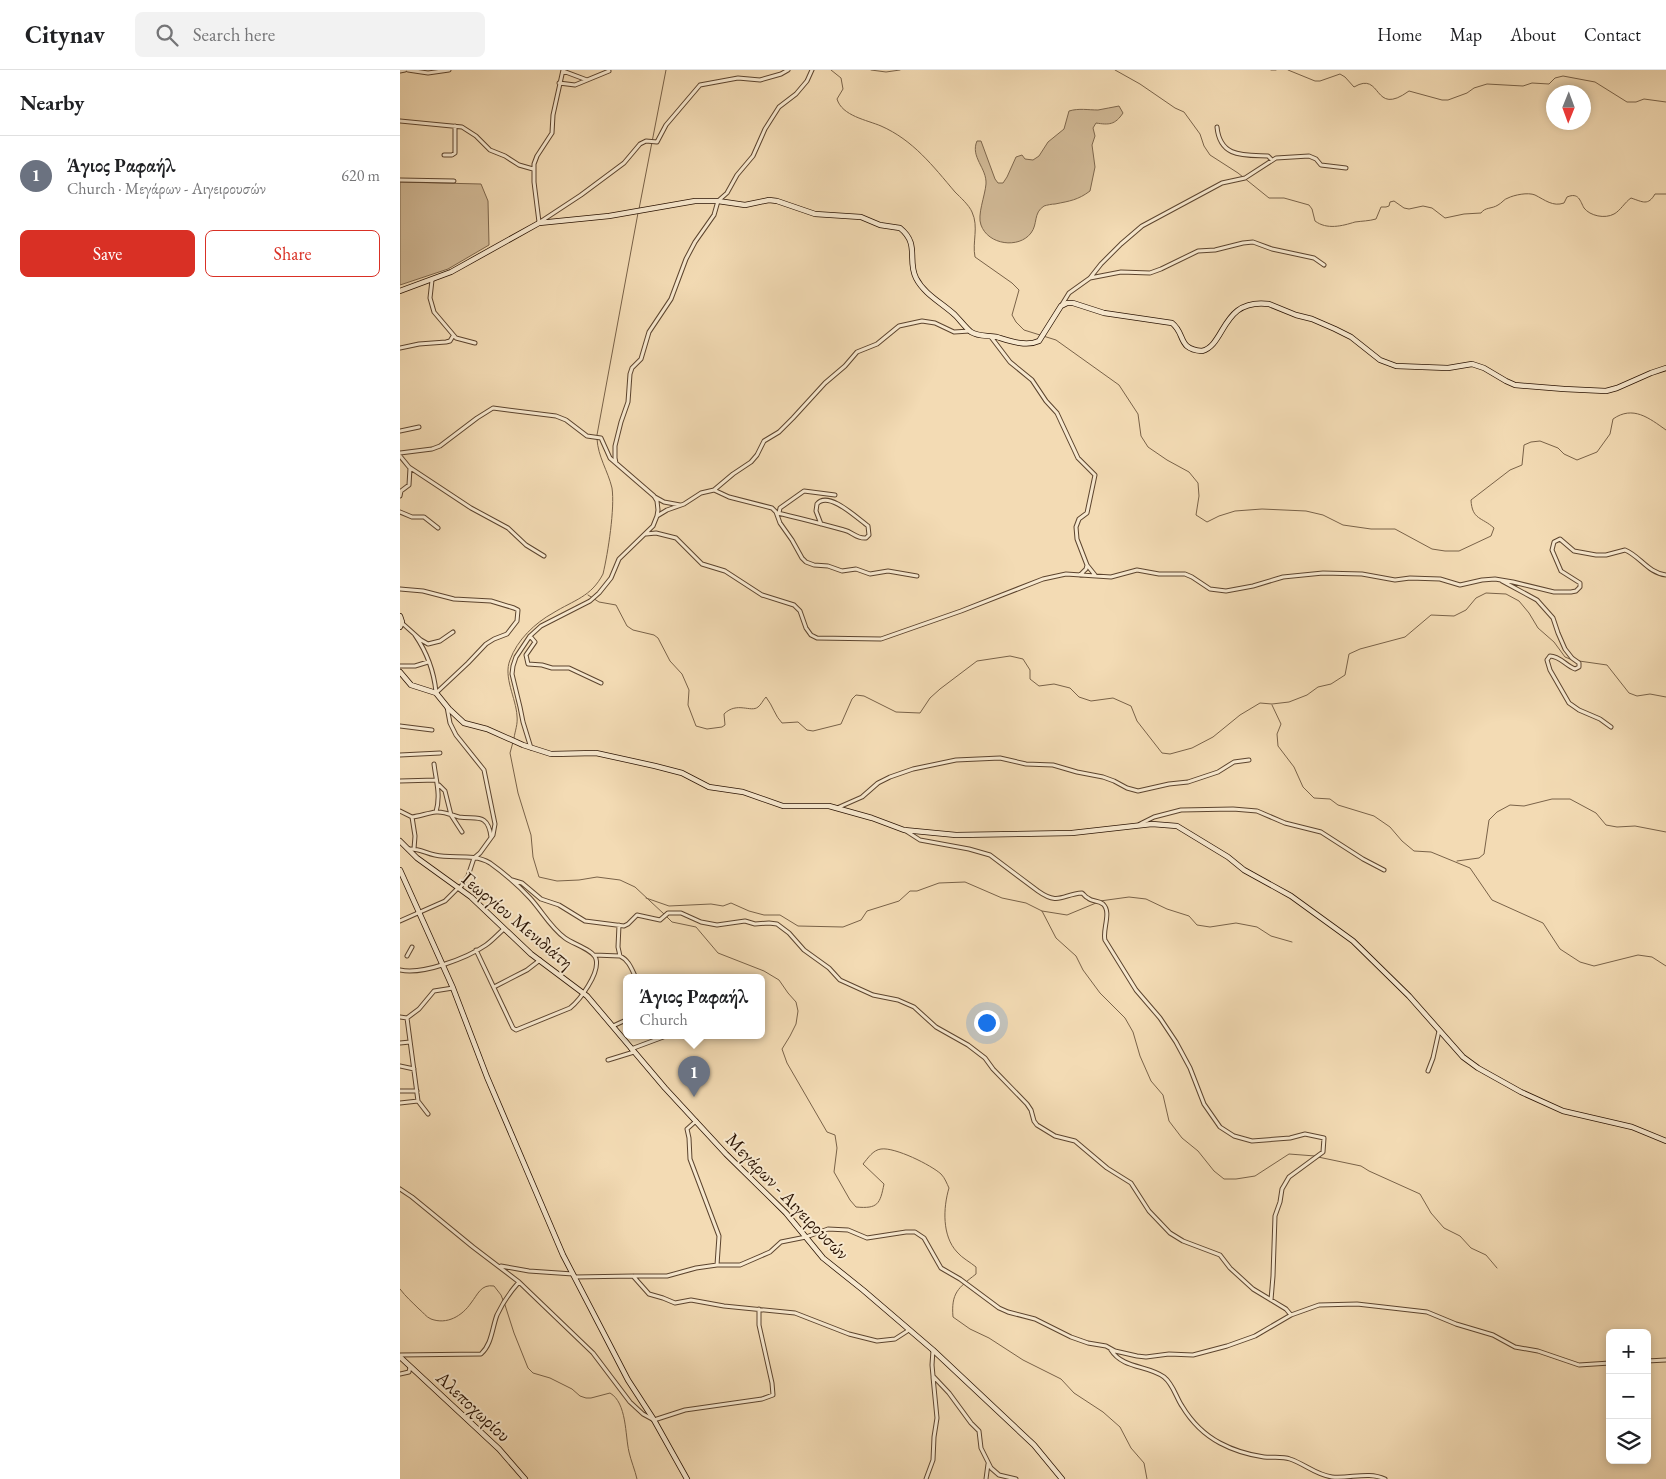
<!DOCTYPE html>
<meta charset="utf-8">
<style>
:root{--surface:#fff;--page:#f2f2f2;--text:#202124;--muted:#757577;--line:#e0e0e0;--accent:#d93025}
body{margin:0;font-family:"EB Garamond",serif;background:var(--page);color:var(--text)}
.controls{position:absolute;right:15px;bottom:15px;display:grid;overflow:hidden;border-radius:8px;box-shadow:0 2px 8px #0003}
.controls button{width:45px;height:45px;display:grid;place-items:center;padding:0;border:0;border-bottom:1px solid var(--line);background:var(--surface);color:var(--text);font:25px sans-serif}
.compass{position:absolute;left:1146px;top:15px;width:45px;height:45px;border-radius:50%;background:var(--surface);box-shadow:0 2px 8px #0003;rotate:181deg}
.you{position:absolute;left:586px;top:952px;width:18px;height:18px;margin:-12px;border:4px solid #fff;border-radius:50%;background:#1a73e8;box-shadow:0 0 0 8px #1a73e833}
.badge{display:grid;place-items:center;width:32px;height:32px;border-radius:50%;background:var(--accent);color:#fff;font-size:16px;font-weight:700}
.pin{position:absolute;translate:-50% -41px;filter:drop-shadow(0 1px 2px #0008)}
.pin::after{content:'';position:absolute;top:26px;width:18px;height:15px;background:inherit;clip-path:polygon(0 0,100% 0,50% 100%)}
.popup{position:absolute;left:223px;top:904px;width:142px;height:65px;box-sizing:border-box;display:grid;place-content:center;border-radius:8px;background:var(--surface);filter:drop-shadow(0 1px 4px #0005);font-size:16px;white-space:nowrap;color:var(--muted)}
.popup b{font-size:19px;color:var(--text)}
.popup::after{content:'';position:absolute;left:50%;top:100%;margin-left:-10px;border:10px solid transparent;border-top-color:var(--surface)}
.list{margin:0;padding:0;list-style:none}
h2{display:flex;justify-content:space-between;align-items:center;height:65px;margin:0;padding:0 20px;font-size:21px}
h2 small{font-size:16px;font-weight:400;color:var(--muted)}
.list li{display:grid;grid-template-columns:32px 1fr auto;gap:15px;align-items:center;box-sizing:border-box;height:80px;padding:0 20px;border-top:1px solid var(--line)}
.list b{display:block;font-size:19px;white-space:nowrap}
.list p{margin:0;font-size:16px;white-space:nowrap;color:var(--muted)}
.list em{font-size:16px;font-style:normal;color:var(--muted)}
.actions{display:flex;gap:10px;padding:15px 20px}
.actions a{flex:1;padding:11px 0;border:1px solid var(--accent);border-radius:8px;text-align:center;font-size:18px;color:var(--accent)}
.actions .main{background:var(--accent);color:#fff}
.icon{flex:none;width:28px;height:28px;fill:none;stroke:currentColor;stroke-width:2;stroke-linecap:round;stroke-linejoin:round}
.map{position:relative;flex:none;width:1266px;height:1409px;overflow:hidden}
header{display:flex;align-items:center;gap:30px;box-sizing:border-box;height:70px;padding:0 25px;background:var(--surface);border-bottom:1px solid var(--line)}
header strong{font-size:24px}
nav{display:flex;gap:28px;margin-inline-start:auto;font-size:18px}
.search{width:350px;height:45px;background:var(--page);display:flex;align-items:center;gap:12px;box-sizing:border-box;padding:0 18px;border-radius:8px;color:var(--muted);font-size:19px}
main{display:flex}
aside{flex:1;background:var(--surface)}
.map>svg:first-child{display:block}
.green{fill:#d1b996;stroke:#7d664c}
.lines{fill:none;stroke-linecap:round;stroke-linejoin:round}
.stream{stroke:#796248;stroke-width:1}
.street-casing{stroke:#5c442e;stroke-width:5}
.secondary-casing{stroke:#291202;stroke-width:6}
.street{stroke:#f7e8ce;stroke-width:3}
.secondary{stroke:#f7e8ce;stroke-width:4.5}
.labels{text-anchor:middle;stroke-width:4;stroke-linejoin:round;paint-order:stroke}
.street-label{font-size:19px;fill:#291202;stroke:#f7e8ce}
</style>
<header>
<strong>Citynav</strong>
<div class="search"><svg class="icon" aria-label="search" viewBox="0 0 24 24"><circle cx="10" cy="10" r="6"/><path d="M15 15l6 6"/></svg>Search here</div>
<nav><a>Home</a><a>Map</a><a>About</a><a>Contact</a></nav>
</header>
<main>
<aside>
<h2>Nearby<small></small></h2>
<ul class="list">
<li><span class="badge" style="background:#6b7280">1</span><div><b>Άγιος Ραφαήλ</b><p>Church · Μεγάρων - Αιγειρουσών</p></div><em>620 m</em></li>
</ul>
<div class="actions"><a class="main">Save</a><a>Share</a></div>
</aside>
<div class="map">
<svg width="1266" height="1409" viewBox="0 0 1266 1409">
<rect width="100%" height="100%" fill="#f3dbb4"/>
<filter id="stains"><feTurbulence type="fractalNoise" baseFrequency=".004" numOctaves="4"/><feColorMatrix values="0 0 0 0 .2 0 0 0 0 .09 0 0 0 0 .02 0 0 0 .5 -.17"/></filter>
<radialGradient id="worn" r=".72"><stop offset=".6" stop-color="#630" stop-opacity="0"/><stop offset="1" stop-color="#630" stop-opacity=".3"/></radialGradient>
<path class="green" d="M719,36L723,43C715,55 709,55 696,53L693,58L695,66L692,75L695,97L690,121C678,130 670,131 655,134C652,134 647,135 644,136C633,143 638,154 631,163C619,179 588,175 581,155C577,145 585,126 586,114C587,98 570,87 577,71H581L595,109L598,113H603L607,107L616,87L622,85L625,89L633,90L639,86L648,72L664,59L669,41C679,38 688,40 698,40C705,39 712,37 719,36Z
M0,112L81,114L88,131L89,175L48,199L0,215Z"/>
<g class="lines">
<path class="stream" d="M431,0L441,8L443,19L437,29C442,46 467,50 481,56C513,70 533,96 555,122C560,127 569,135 572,142C579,157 572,172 575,187L612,213L619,220L612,245L616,252L624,260L656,270L719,315L738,344L741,366L748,377L767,390L789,402L798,413L799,426L796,445L807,452L819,446L835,441L862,439L906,441L923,445L943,455L971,459H995L1032,479L1045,481H1059L1091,466L1094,458C1082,447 1072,450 1071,430L1110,400L1122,395L1124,375L1131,372L1140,371L1158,378L1164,384L1177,390L1197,382L1210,364L1213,349C1233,335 1249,348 1266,360
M471,0L486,2L500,0
M715,0L740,14L775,38L784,42L800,64L804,76L810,85L838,103L869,128H884L909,135L912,139L915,151C927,160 942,156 955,152C962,151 969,151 976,149L981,137H986L989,136L990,132L994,131L1004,138L1009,139L1023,136L1032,138L1045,148L1064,144L1081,143C1085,137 1092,139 1098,135C1102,133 1104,129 1108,128C1114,125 1128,122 1135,125C1145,130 1153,137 1164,133L1167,127C1179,122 1180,131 1184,138C1190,146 1205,149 1214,144C1220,141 1225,132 1231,128C1243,132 1248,136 1255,124H1266
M871,0H876
M888,0L915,11H920L940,4L945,7L954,17C983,0 972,48 1009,21L1042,30H1048L1067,23L1074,18L1087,14L1123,16L1132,13L1149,14L1155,8L1163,6L1195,12L1227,32H1236L1244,29L1266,32
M239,139L266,0
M197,365L238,143
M188,525L199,532L216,535L227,556L233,560L254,565L258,568L270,591L282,604L289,620L288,635L296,656L307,659L322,657L325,655L324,644C337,631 351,643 358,637C361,635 363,630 366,627C373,636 375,646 382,653L398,652L407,660L413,661L441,654L452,629L456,625L464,626L496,642L520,643L530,628L540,619L577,591L610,586L623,589L630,600V609L639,616L654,614L670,618L679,627L691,631L713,628L731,636L737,651L762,683L770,684L792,678L813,667L840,645L860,633L872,634L889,632L907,625L918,617L931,614L945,605L949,584L960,579L1005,567L1031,545L1054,546L1066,540L1076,528L1086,523L1106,524L1119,531L1129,543L1138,558L1154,572L1165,587L1170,589
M1179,591L1207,595L1229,623L1237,626L1250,624L1266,627
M872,635L881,654L877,664L878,676L894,697L903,717L914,728L930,729L938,735L974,746L990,757L1002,771L1014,781L1031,782L1070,798L1092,830L1143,853L1160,879L1180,892L1194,896L1238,885L1252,887L1266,896
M114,668C115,661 118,654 117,646C116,628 103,607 110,590C117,570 135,553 153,543C174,530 191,527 203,504C208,483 215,438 212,418C208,401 198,387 197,369
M113,672L110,683L118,723L131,765L133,787L139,807L157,811L179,810L197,807L220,810L235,817L264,844
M1057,791L1079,788L1084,784L1089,750L1097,742L1110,735L1124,736L1152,729H1170L1196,743L1206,755L1217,757L1235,756L1266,762
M246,828L269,836L311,834L323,836L331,833L349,841L364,845H380L398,856L443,857L461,850L467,841L499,831L510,821H517L539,813L565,812L602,828L626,833L642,841L656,868L676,886L683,900L700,923L725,948L733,962L740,986L751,1011L763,1025L769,1051L782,1068L798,1081L814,1101L824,1109H836L855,1106L889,1084L915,1086
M700,831L729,827L746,829L767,839L789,846L797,855L810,857L836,853L857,857L871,866L892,872
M642,841L667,845L696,833
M267,847L272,852L296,857L318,883L364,901L379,910L388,923L396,932L398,941L396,954L390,966L382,979L387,993L427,1062L435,1065L437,1078L434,1102L450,1130L456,1137C478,1139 480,1134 484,1114L463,1094C468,1088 473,1080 481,1079C495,1077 531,1095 541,1104C545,1108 547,1114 549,1118C543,1138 542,1166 557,1182C562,1188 570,1192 576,1197V1204C558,1218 551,1223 553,1247L570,1259L589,1268L623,1290L661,1309L674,1323L703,1342L720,1357L731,1378L744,1393L747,1409
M918,1087L961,1096L969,1101L1020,1124L1031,1143L1044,1158L1060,1166L1071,1178L1086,1185L1097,1198
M0,1219C6,1227 12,1232 19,1239C23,1242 26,1247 31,1249C47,1255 62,1246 71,1233C78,1224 81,1214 94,1216L101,1225L105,1235L114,1263L128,1298L133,1303L150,1308L172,1319L180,1326L186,1328H191L210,1323C227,1333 225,1365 229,1382C231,1391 235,1400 237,1409"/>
<g class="street-casing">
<path id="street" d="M8,0L28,3L49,0
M0,1L5,0
M163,1L187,10
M159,13L175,15L209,1
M0,51L62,57L76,66L90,80L105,86L119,95L133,99
M817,57C820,88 844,85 868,86L872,90
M44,85H52L55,83V56
M0,110L54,111
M139,152L134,112V94L137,86L152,63L153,45L163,0
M140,152L181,125L224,93L240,74L246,71L257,72L266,55L300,15L338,8L360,10L381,4L388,0
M690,208L701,194L721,174L742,156L822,113L845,108L876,88L909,86L916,89L921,95L946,98
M32,210L30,228L34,242L56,268L75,273
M661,236L669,223L690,208L721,202L750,203L761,199L798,181L815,180L843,173L853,172L872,179L914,188L924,195
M591,267L610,292L632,310L646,331L657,343L678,388L695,405L687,443L679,449L676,457L677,469L687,495L686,499L680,505
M0,278L19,274L46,272L50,271L53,266
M0,361L19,357
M0,383L32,379L40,376L77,348L93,338L156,346L166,350L187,366L201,368L210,388L254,426L257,431L258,440L257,446L253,456L219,489L211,508L199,523L190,531L141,556L130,566L116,587L113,596L112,604L120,637L123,652L131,678
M0,386L9,397L71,438L108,458L126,475L144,486
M216,393L215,388V376L221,352L228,332L230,304L232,298L241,289L249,262L271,229L286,189L295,172L314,145L318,131L327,123L337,105L353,86L365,59L379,37L396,24L407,11L412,0
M314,420L329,427L372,438L377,443C400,448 422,454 444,460C453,462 456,469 466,468L469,465L468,456C457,448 428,420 417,434L416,441L421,454
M0,426L1,421L9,415L10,398
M255,427L264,432L280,435
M0,442L12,447H24L38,458
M376,442L380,453L392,470L402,488L406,492L414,495L428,496L442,501L456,499L470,504L488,501L517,506
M379,443L380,438L404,421L435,425
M257,446L267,440L284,434L301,423L314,420L333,404L351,392L357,385L364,371L379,362L393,348L425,313L445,296L457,282L477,274L499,256L522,251L535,253L554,262L570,261
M246,464L256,463L276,468L302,494L325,501L362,525L394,535L400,541L406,558L411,565L417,568L481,569L561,541L643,509L666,504L711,507L737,500L759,504H785L792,507L810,519L826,521L853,516L883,507L923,503L962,504L995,510L1010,508L1040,509L1060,515L1082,510L1095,509L1113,512L1154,522H1171L1176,521L1180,517V513L1161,501L1152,480L1154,472L1160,469L1174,481L1196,485H1206L1225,480C1240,486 1248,503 1266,505
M687,495L695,505
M1102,511L1137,530L1153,548L1158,563L1165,579L1172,588L1179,593V597L1175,599C1166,596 1160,586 1150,586L1147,590L1150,600L1169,633L1179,640L1200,649L1211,657
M0,519L23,521L54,529L91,531L114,538L118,540L117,551L107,564L94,569L86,574L68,593L36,623
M2,553L21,570L28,574L40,571L53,562
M15,565C26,581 34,602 36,622
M130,566L135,572L126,585L128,594L142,595L152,598H169L201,613
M0,596H15L28,592
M47,637L50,653L56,665L84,700L95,754L93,765L80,783L74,788L68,806L60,818
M0,656L32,660
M0,685L40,683
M34,694C36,711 41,725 36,742
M0,711L36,710
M39,715L45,721L51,745L62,762
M437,738L462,727L478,713L490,707L513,699L556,690L600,688L626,694L653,695L677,702L703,707L714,711L727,718L738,721L769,714L788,712L818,702L834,692L849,690
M0,741L12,747C20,746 28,743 36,742C43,741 52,745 59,747C76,750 88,742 91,767
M12,747L15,766L14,779
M740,754L754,747L781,740L833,739L857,741L885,753L921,762L963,789L984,800
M506,761L520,770L569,779L590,785L638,821C659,836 663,824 682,823C684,824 685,827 688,828C692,832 698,830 703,834C712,842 702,860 705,870L736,920L760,948L776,972L790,998L804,1034L820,1057L834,1066L852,1071L890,1068L905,1064L924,1068L923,1082L889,1107L882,1119L880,1132L875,1146L873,1206L871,1230
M8,779C19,778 25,783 35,785C53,789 73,783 90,793C104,803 118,815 130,828C142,841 150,857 165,868C173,874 194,880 196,889C200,903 180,930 170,938L116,960L113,958L76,880
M112,810L122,813L141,829L159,835L185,851L224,856L228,854L237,845L260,850L268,843H281L301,852L317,855L345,851L355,854L369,853L377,854L389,863L404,880L429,898L440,910L473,925L498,930L514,937L536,957L568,975L585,988L593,999L627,1034L631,1040L634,1051L637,1055L655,1066L675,1071L707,1098L731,1113L749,1141L770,1163L783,1171L820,1185L830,1198L853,1219L886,1239L891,1245
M0,851L45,831L59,817
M219,855L218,877L220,886
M194,885L220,886C229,890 232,900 236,908
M7,886L12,877
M0,900C23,905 67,888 86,875C93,870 98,864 104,859
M94,917L127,900L140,890
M0,947L7,948L19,939L34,921L53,918
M7,948L18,1031L28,1044
M213,956L226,950
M0,973L10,972
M231,979L266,966
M208,990L234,982
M0,996L14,999
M1028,1001L1033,988L1039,961
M0,1021H17
M0,1033L18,1031
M0,1119L12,1127L73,1177L119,1212L193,1283L230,1332L243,1344L254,1350L285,1340L362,1329L373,1325L372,1313L359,1255V1239
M317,1195H340L370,1182L381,1172L406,1167L428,1159L448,1160L467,1168L506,1162H515L524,1168L541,1198L560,1209L599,1238L608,1242L635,1249L671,1267L688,1273L706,1276L715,1281L737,1286L746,1287L769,1284L793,1285L827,1276L855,1266L891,1245L919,1235L957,1234L1027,1242L1056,1254L1093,1265L1115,1277L1138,1281L1179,1295L1210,1293
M101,1196L129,1201L173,1204
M234,1206H267L296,1198L317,1195L319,1166L290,1089L289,1068L287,1059L296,1051
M175,1207L233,1206L249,1224L263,1228L275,1233L291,1230L324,1236L395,1243L449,1264L477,1271L495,1269L509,1260
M533,1280L532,1295L533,1306L549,1323L571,1353L579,1361L581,1378L591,1398L599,1405L616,1409
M711,1280C723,1299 748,1295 764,1307C773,1314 776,1327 782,1336C791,1351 805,1365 820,1373C833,1380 850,1385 864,1387C872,1388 882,1386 890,1389C905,1394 916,1405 932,1407C950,1409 968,1401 985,1409
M0,1285L81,1284C92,1274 92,1258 97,1245C103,1232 110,1222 119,1212
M1247,1291L1266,1290
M0,1304L9,1302L10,1297
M526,1409L533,1390L534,1367L537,1348L533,1307
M586,1409L588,1394"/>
</g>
<g class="secondary-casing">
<path id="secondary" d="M0,221L51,202L139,153L209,146L295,131H318L345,135L369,130L377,131L415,144L461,147L480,155L500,158C520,174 507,190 516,208C524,224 542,233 555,245C560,250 565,257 571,262C579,267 588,265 597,267C610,271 626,277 639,271L661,236L667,233H673L704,243L772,253C786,264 777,279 802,281C826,275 821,228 869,234L896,245L912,249L935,259L951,267L980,290L996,296L1048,298L1072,294L1084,298L1106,311L1115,315L1164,319L1206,321L1217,318L1251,303L1266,298
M0,546L2,552L0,557
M0,602L11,615L36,623L49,639L64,653L87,659L123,675L151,684L196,683L255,696L282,703L309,717L343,722L383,736H429L472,748L504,760L556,765L672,763L752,754L777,756L828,787L844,800L891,826L953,871L1009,926L1063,987L1078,998L1121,1022L1163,1041L1232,1057L1266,1071
M0,771L17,788L71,827L131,884L187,926L265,1018L326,1084L386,1143L423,1188L463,1220L533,1280L634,1375L662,1409
M0,800L53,918L87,1007L163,1185L228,1310L254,1350L287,1409
M0,1287L99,1379L125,1409"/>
</g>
<use href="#street" class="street"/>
<use href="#secondary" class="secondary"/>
</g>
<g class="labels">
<g class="street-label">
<text transform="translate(118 850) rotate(40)" y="7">Γεωργίου Μενιδιάτη</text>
<text transform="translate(388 1126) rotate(46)" y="7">Μεγάρων - Αιγειρουσών</text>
<text transform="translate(74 1336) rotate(43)" y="7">Αλεποχωρίου</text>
</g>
</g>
<rect width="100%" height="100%" filter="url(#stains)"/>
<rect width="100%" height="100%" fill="url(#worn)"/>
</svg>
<div class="controls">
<button>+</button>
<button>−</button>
<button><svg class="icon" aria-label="layers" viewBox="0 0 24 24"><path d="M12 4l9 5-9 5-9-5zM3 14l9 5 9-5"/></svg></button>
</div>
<svg class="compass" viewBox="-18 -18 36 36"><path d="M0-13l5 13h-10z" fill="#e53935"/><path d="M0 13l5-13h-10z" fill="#757577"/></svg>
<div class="you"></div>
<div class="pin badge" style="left:294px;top:1027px;background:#6b7280">1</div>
<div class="popup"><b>Άγιος Ραφαήλ</b>Church</div>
</div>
</main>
